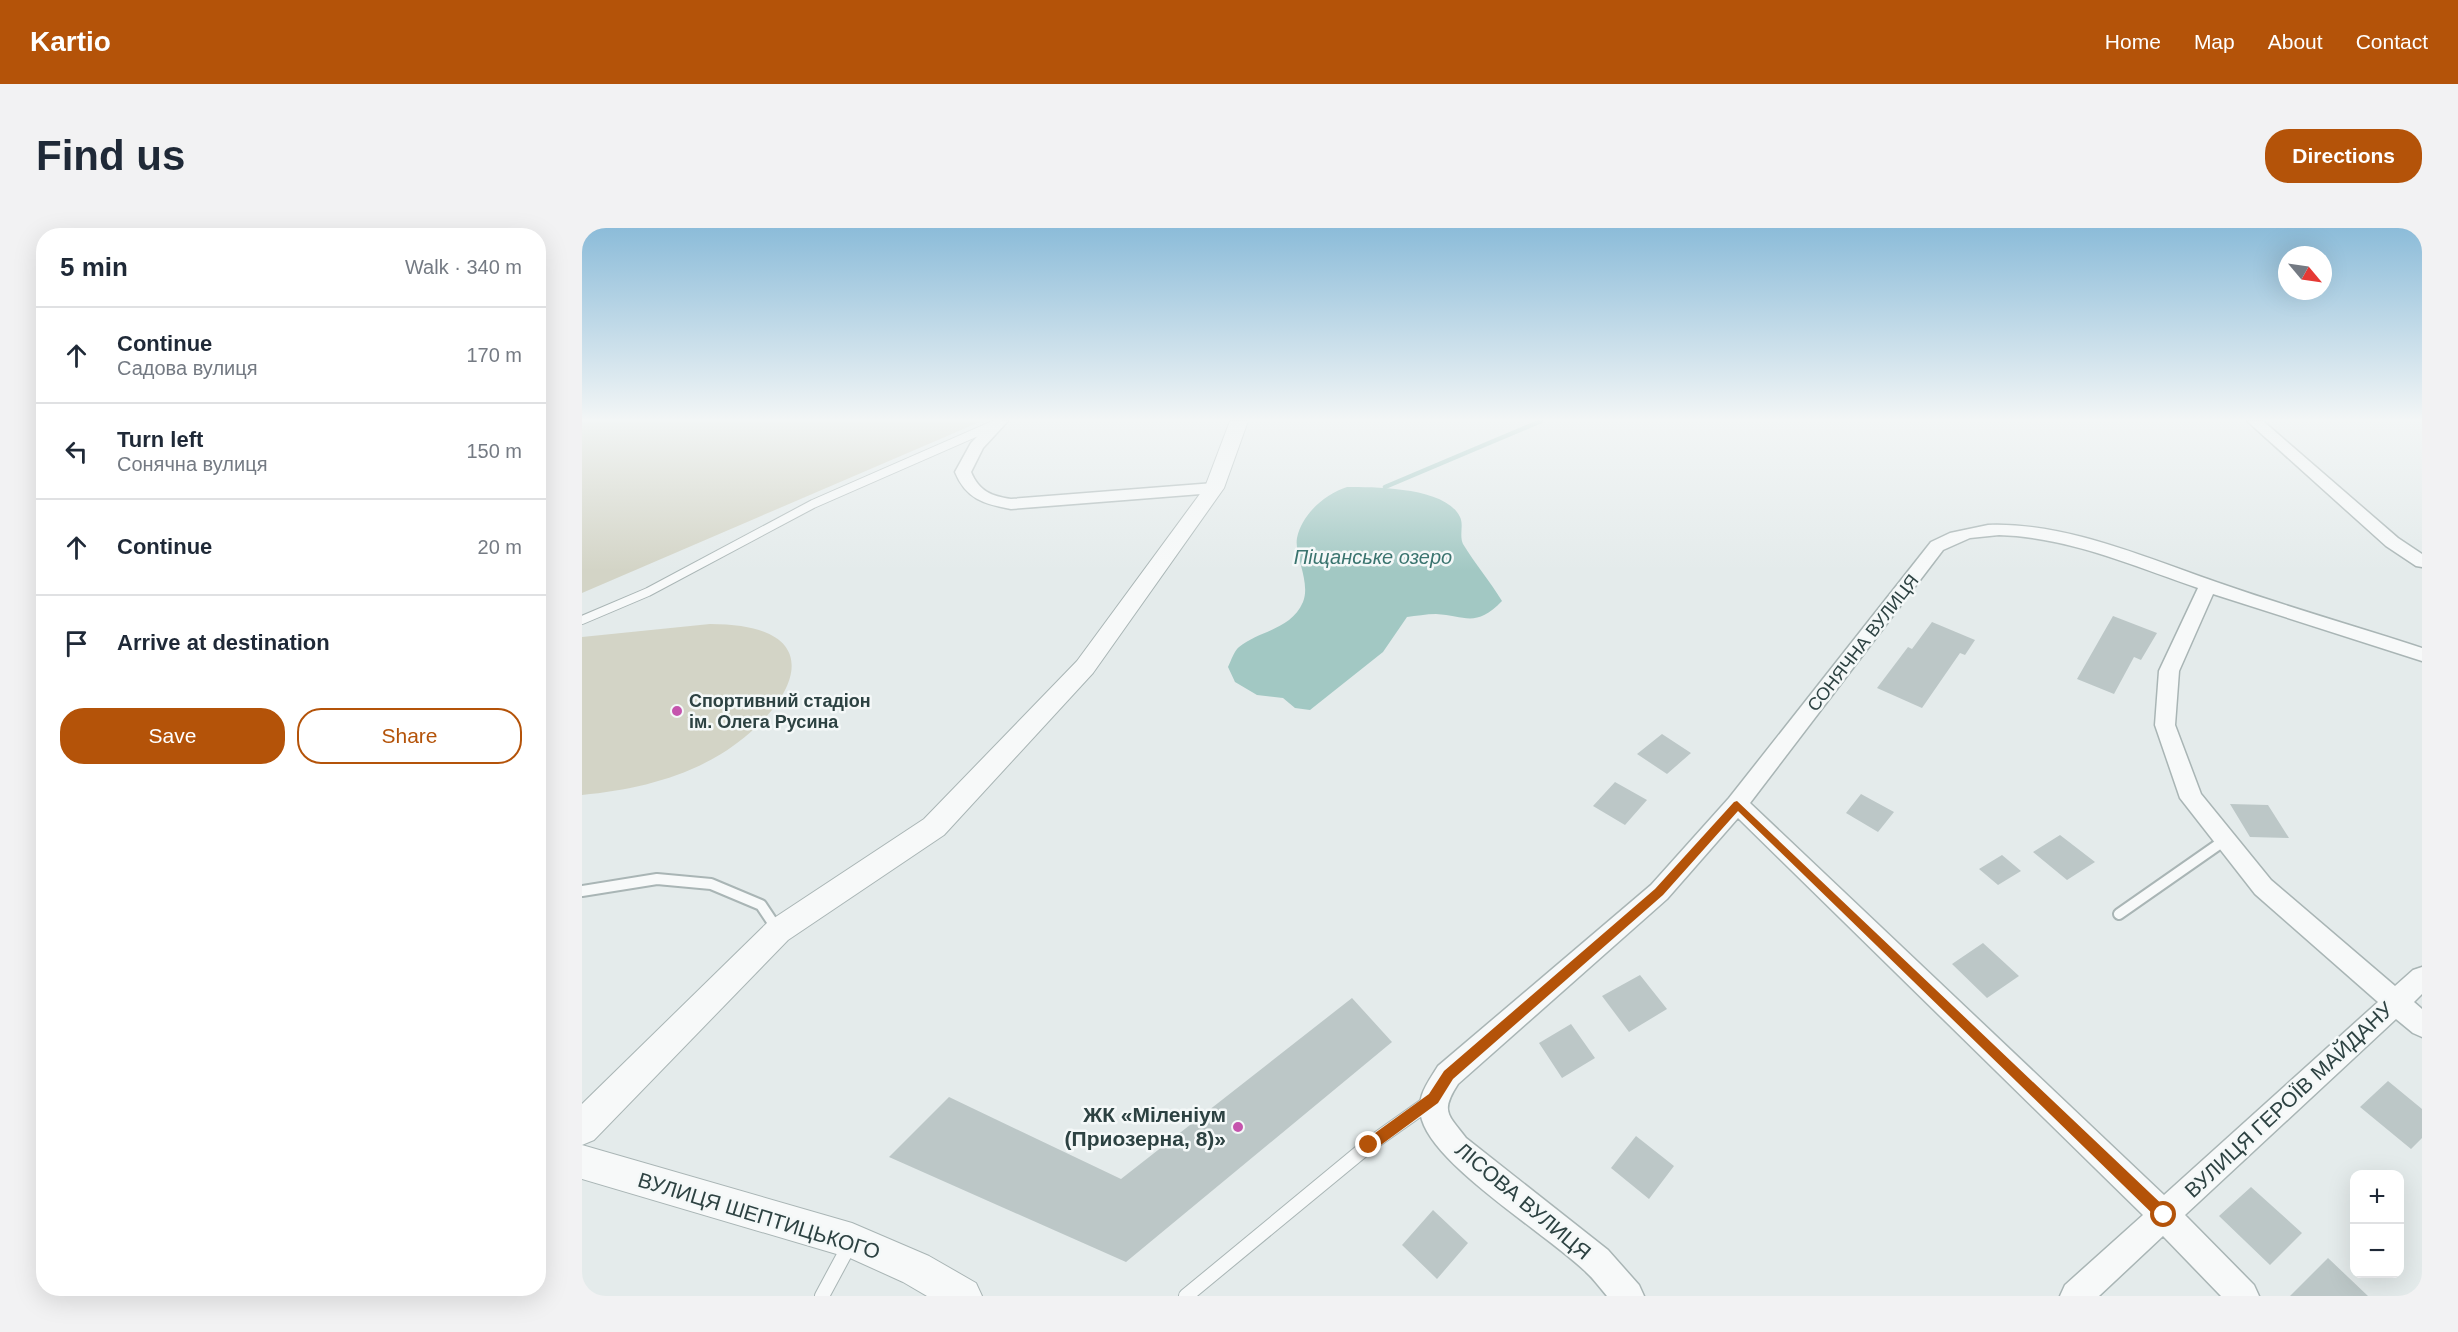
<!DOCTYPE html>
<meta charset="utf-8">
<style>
:root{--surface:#fff;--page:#f2f2f3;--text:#1f2937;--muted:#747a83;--line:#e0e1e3;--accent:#b45309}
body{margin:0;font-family:Helvetica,sans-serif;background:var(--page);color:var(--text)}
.controls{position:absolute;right:18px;bottom:18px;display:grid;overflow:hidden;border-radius:12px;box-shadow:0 6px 24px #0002}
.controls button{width:54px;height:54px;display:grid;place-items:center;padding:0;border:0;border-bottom:2px solid var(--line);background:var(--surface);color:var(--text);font:30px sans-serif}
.compass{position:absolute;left:1696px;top:18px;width:54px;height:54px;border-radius:50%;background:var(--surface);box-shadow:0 6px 24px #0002;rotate:119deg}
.stop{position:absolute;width:18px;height:18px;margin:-14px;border:4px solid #b45309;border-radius:50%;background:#fff}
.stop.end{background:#b45309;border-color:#fff;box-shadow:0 2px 6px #0008}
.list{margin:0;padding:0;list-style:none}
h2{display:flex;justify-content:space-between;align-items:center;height:78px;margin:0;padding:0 24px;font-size:26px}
h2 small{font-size:20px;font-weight:400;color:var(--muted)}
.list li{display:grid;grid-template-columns:39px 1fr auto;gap:18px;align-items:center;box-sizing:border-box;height:96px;padding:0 24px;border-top:2px solid var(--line)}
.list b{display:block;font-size:22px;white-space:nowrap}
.list p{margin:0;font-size:20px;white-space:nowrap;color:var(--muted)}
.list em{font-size:20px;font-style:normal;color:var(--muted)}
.actions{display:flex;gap:12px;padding:18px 24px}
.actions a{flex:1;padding:14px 0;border:2px solid var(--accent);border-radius:24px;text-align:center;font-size:21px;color:var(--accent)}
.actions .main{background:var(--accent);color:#fff}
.icon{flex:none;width:33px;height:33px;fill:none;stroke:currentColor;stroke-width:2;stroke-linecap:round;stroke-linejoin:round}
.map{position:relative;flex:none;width:1840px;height:1068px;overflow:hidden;border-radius:24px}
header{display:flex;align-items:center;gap:36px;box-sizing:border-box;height:84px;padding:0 30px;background:var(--accent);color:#fff}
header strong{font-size:28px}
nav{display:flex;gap:33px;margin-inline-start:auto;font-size:21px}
.intro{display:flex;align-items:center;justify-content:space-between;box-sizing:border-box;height:144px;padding:0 36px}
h1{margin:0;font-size:42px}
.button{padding:15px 27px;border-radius:24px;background:var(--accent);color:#fff;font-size:21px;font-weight:700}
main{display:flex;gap:36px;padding:0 36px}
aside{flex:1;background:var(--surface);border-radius:24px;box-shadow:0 6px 24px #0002}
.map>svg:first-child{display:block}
.green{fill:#d3d4c6}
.water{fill:#a2c8c3}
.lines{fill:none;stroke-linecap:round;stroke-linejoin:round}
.stream{stroke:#a2c8c3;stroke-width:4.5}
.building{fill:#bcc7c7}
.service-far2-casing{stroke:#a9b5b5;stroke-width:10}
.service-far1-casing{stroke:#a9b5b5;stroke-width:14}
.service-casing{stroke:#a9b5b5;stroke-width:16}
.minor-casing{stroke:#a9b5b5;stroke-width:3}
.tertiary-casing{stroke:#a9b5b5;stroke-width:2}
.service-far2{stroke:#f7f9f9;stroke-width:8}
.service-far1{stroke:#f7f9f9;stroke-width:10}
.service{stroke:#f7f9f9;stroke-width:14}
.minor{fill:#f7f9f9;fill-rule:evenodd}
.tertiary{fill:#f7f9f9;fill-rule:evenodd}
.route{fill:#b45309}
.poi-dot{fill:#c554ad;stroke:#f4f8f8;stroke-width:2}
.labels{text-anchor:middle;stroke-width:5;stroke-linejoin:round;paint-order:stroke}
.street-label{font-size:18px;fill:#2d4242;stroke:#f4f8f8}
.poi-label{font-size:18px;font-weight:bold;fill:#2d4242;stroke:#f4f8f8;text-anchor:start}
.water-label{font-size:20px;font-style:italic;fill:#3a746f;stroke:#f4f8f8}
.near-street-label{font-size:21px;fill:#2d4242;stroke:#f4f8f8}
.near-poi-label{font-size:21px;font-weight:bold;fill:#2d4242;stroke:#f4f8f8;text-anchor:end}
</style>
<header>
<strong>Kartio</strong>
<nav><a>Home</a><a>Map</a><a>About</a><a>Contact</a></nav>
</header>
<div class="intro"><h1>Find us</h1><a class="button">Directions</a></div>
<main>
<aside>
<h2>5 min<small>Walk · 340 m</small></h2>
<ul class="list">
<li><svg class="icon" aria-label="ahead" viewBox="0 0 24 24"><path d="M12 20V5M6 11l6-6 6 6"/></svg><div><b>Continue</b><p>Садова вулиця</p></div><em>170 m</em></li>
<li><svg class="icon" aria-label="left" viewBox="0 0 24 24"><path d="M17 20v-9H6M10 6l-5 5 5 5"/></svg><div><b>Turn left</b><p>Сонячна вулиця</p></div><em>150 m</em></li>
<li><svg class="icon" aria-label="ahead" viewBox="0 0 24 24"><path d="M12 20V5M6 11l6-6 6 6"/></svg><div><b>Continue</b></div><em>20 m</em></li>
<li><svg class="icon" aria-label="arrive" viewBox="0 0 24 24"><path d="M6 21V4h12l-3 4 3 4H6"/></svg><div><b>Arrive at destination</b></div></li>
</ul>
<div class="actions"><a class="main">Save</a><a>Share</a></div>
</aside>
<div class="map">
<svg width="1840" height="1068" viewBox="0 0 1840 1068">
<rect width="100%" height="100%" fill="#e4ebeb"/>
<path class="green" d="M0,193H400L0,365Z
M128,396C255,396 214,479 139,526C96,552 49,562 0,567V409Z"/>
<path class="water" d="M765,259C793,259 864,259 878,289C882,297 877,307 881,316C893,336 908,353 920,373C894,400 884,388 854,386C844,386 834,388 825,389L801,424L728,482L713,480L701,470L675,467L653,454L646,439C649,433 652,423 657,419C678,402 709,402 721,374C729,354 712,327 715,310C720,286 743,266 765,259Z"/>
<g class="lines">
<path class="stream" d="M803,259L959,193"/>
</g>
<path class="building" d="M1531,388L1575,405L1559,432L1552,429L1532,466L1495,451Z
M1350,394L1393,412L1383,427L1378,425L1340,480L1295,460L1326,419L1330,421Z
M1080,506L1109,525L1085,546L1055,526Z
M1033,554L1065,572L1043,597L1011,578Z
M1279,566L1312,584L1296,604L1264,585Z
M1648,576L1686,577L1707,610L1668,609Z
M1478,607L1513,634L1485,652L1451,624Z
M1420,627L1439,643L1416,657L1397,641Z
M1401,715L1437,748L1405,770L1370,736Z
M1058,747L1085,781L1047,804L1020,768Z
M770,770L810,814L544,1034L307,929L367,869L539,951Z
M989,796L1013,830L980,850L957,815Z
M1806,853L1840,881V910L1829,921L1778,879Z
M1054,908L1092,938L1067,971L1029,940Z
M1669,959L1720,1005L1688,1037L1637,988Z
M851,982L886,1015L855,1051L820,1017Z
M1746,1030L1786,1068H1708Z"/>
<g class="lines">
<g class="service-far2-casing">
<path id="service-far2" d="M0,392L66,364L231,276L416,195"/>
</g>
<g class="service-far1-casing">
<path id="service-far1" d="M0,663L75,651L129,656L179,677L195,701
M1537,686L1643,612"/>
</g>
<g class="service-casing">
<path id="service" d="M194,700L196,703
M240,1068L268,1016
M604,1068L787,917L849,873"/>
</g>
<g class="minor-casing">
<path id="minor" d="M410,193H426L401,220L389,244C397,263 409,268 429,271L632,255L640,260L632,265L429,281C402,276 384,271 373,244L389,215Z
M1665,193H1681L1816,310L1840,326V339L1834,338L1804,318Z
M1406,297C1485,294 1566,331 1640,356C1706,379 1773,398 1840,420V433L1631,366L1597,443L1593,497L1619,566L1689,652L1813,758L1831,742L1840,739V766L1832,774L1840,781V809L1831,805L1814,791L1603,987L1672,1057L1677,1068H1639L1581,1008L1517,1068H1478L1483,1057L1561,987L1156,590L1085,671L876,856C858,884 866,886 884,910L1026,1022L1057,1057L1062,1068H1025C1018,1060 1012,1051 1004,1044C966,1007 854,939 840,892C833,870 845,856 856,838L1069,657L1147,570L1349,314L1368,305ZM1417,307C1486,309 1552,338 1616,360L1577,443L1573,497L1598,570L1673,666L1796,774L1582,967L1168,575L1361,322L1388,310Z"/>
</g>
<g class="tertiary-casing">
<path id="tertiary" d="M648,193H666L642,260L511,445L362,607L206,712L12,912L0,917L270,995L347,1028L394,1055L400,1068H345L321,1054L268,1030L0,951V876L186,694L342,591L495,433L623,259Z"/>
</g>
<use href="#service-far2" class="service-far2"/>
<use href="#service-far1" class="service-far1"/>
<use href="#service" class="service"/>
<use href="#minor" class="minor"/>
<use href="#tertiary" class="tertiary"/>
</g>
<linearGradient id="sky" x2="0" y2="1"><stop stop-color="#8cbcd9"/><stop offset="0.56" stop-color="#f3f6f6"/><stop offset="1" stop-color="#f3f6f6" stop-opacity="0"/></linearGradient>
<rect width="1840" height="343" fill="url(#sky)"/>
<path class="route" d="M1155,573L1587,983L1589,987L1587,992L1582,994L1577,992L1156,583L1081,667L871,851L856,875L792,922L787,924L782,922L780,917L782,913L847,866L862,843L1073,661L1152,574Z"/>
<g class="poi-dot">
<circle cx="95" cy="483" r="6"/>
<circle cx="656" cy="899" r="6"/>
</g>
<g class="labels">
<g class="street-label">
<text transform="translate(1281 415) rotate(-52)" y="6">СОНЯЧНА ВУЛИЦЯ</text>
</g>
<g class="poi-label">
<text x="107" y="479">Спортивний стадіон<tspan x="107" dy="21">ім. Олега Русина</tspan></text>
</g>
<g class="water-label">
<text x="791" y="336">Піщанське озеро</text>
</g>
<g class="near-street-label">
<text transform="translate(1707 872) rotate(-43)" y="7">ВУЛИЦЯ ГЕРОЇВ МАЙДАНУ</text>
<text transform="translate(941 973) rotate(40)" y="7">ЛІСОВА ВУЛИЦЯ</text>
<text transform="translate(177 988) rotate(17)" y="7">ВУЛИЦЯ ШЕПТИЦЬКОГО</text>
</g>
<g class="near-poi-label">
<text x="644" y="894">ЖК «Міленіум<tspan x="644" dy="24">(Приозерна, 8)»</tspan></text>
</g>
</g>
</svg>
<div class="controls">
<button>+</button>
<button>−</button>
</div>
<svg class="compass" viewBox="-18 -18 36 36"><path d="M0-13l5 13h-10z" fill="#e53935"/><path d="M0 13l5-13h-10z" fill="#747a83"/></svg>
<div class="stop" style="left:1582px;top:987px"></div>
<div class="stop end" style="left:787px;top:917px"></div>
</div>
</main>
